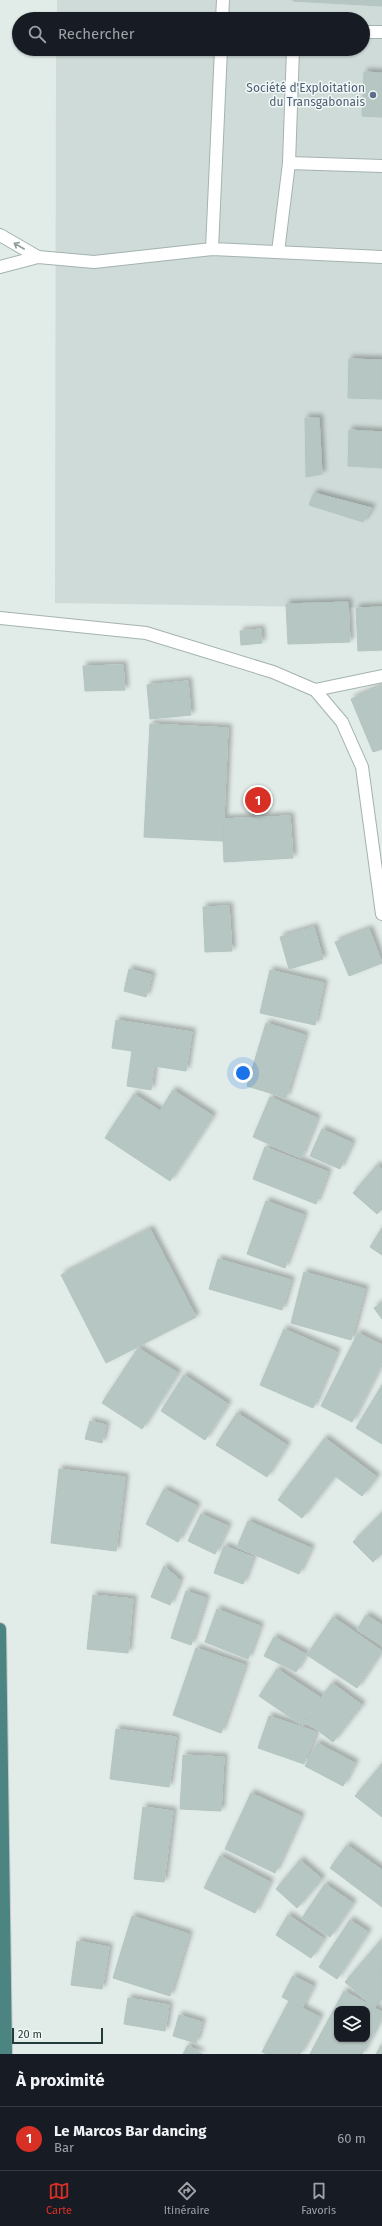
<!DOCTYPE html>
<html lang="fr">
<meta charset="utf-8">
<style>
:root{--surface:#171b24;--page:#242831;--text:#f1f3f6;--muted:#9ea1a6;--line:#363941;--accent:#d93025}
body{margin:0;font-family:"Fira Sans",sans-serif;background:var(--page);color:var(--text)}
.controls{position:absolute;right:12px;bottom:12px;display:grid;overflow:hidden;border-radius:8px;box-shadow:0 1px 3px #0004}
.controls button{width:36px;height:36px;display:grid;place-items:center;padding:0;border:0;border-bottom:1px solid var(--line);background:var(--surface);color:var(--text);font:20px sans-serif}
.scale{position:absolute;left:12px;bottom:10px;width:91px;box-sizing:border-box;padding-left:4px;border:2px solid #223b39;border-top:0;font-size:11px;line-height:14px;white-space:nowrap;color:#223b39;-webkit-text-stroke:3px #f1f8f6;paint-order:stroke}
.you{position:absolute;left:243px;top:1073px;width:14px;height:14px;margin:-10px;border:3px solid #fff;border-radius:50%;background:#1a73e8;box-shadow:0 0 0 6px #1a73e833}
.badge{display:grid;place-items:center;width:26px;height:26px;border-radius:50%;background:var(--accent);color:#fff;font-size:13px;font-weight:700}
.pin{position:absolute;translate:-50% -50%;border:2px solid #fff;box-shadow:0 1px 4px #0006}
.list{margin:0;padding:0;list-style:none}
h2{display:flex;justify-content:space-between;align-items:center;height:52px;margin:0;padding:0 16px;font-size:17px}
h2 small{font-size:13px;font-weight:400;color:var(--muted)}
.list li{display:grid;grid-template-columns:26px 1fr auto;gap:12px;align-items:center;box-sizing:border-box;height:64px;padding:0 16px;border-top:1px solid var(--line)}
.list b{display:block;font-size:15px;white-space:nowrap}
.list p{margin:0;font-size:13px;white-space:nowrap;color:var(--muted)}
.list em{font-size:13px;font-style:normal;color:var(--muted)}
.icon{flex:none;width:22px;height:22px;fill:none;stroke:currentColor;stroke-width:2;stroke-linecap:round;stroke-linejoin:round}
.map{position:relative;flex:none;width:382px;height:2054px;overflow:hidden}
.search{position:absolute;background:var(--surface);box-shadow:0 1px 3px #0004;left:12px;right:12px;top:12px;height:44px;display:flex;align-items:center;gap:10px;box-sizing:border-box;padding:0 14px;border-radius:22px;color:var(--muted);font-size:15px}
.sheet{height:116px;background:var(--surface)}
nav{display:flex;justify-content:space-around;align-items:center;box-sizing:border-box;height:56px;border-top:1px solid var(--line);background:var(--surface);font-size:11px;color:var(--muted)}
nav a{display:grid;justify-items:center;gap:2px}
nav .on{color:var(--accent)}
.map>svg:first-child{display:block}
.built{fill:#cfdbd8}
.building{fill:#b6c6c2;stroke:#b4c5c0;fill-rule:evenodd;filter:url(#shadow)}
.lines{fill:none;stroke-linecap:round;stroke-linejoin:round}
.service-casing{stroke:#a4b3b0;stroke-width:14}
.minor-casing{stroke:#a4b3b0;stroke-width:14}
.trunk-casing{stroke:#c1c8c8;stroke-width:14}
.service{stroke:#fff;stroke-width:12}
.minor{stroke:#fff;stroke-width:12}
.trunk{stroke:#4b8480;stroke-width:12}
.oneway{stroke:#909d9c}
.service-dot{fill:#5c6f8a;stroke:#f1f8f6;stroke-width:1.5}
.labels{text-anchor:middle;stroke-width:3;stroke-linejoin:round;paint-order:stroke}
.service-label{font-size:12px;fill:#4e5e75;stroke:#f1f8f6;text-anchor:end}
</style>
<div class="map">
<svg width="382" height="2054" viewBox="0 0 382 2054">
<defs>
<filter id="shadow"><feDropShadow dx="3.5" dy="-3.5" stdDeviation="2" flood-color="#0004"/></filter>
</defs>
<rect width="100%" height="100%" fill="#e1ebe8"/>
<path class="built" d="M57,0H382V608L55,603L56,49H363V19H57Z"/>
<path class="building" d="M293,0H382V6L293,1Z
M364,72L382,73V117L362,116Z
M349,359L382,360V399L348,398Z
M305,418H319L322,474L306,477Z
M349,430L382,432V468L348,466Z
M314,493L372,508L363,522L309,505Z
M348,602L350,642L288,644L286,604Z
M382,607V650L358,651L356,608Z
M261,629L262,643L241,645L240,631Z
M123,665L125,690L85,691L83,666Z
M188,681L191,715L150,719L147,685Z
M382,686V749L373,752L351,699Z
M150,724L228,728L223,841L144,837Z
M290,816L293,858L224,862L222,819Z
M229,906L232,951L205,952L203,907Z
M314,927L323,959L289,969L280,937Z
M369,929L382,963L349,976L335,942Z
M129,969L152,975L146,997L124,991Z
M270,970L324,983L315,1025L260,1013Z
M116,1020L192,1032L186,1071L154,1066L151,1090L127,1086L132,1051L112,1048Z
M266,1023L305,1035L286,1098L247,1086Z
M173,1090L213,1116L170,1181L105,1138L134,1094L160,1111Z
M270,1097L317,1118L301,1158L253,1137Z
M322,1129L352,1143L340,1169L310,1156Z
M265,1147L328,1172L316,1204L253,1179Z
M377,1165L382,1169V1209L377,1214L353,1193Z
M266,1201L304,1215L285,1268L247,1254Z
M382,1228V1255L370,1247Z
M150,1229L196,1317L106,1363L61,1275Z
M218,1259L291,1280L282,1310L209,1289Z
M304,1272L365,1289L351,1340L291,1323Z
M382,1302V1319L374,1308Z
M284,1329L337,1352L313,1408L260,1385Z
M358,1333L382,1345V1362L352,1422L321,1406Z
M138,1348L178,1373L142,1429L102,1403Z
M184,1375L228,1404L205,1440L161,1411Z
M382,1385V1444L356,1428Z
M237,1413L287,1445L267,1477L216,1445Z
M90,1421L106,1425L102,1443L85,1439Z
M325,1438L377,1477L362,1496L335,1476L302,1518L278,1500Z
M59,1469L125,1477L116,1551L51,1543Z
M164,1489L197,1506L178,1542L146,1524Z
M382,1513V1553L373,1562L353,1542Z
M201,1514L228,1526L215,1554L188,1541Z
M248,1521L311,1548L299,1574L237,1547Z
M224,1546L253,1557L243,1584L214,1573Z
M164,1566L180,1580L170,1605L151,1597Z
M186,1591L206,1598L191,1645L171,1638Z
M93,1595L133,1599L128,1653L87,1649Z
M217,1609L260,1626L248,1659L205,1642Z
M366,1615L382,1625V1645L357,1630Z
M333,1617L382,1651L357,1688L307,1655Z
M274,1637L306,1654L296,1672L264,1656Z
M196,1648L245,1665L221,1733L173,1715Z
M277,1669L321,1698L303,1726L259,1696Z
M332,1683L362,1705L333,1742L304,1720Z
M269,1716L316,1732L304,1764L258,1748Z
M116,1729L176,1737L169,1787L110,1779Z
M317,1743L355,1763L343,1786L305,1766Z
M183,1755L224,1757L221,1811L180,1809Z
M382,1764V1817L355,1796Z
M251,1793L301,1816L275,1873L225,1849Z
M143,1807L173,1811L164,1882L134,1879Z
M347,1845L382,1870V1907L330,1868Z
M220,1856L270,1882L255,1913L204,1888Z
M300,1860L322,1879L297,1908L276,1889Z
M325,1884L353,1903L330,1937L302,1918Z
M288,1915L324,1939L311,1958L276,1935Z
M132,1916L189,1934L170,1996L113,1978Z
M350,1920L368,1932L337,1979L319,1967Z
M381,1940L382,1999L374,2008L345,1982Z
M77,1941L109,1947L102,1989L71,1985Z
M293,1976L313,1986L302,2008L282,1997Z
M344,1991L382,2012V2016L362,2054H310ZM337,2009H367V2039H337Z
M128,1998L169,2005L165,2031L124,2024Z
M289,2001L320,2017L300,2054H267L262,2052Z
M179,2015L202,2022L196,2043L173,2036Z
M188,2045L202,2054H183Z
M381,2045L382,2054H376Z"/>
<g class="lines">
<g class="service-casing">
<path id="service" d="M222,19L223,0
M363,32H382
M289,163L382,166
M0,235L38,257
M212,249L382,257
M278,252L289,163L293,49
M0,267L38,257L94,262L212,249L221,49"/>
</g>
<g class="minor-casing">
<path id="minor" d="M0,618L146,633L273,672L315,690L342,722L362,767L382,914
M315,690L382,676"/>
</g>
<g class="trunk-casing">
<path id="trunk" d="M0,1629L6,2054"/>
</g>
<use href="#service" class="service"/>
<use href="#minor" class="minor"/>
<use href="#trunk" class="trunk"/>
</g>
<defs><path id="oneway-shaft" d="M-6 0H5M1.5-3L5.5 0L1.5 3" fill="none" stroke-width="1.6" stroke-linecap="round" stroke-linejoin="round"/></defs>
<use class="oneway" href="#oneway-shaft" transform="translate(19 246) rotate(-150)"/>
<circle class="service-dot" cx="373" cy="95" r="4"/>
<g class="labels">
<g class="service-label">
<text x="365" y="92">Société d'Exploitation<tspan x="365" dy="14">du Transgabonais</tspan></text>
</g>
</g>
</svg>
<div class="controls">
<button><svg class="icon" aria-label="layers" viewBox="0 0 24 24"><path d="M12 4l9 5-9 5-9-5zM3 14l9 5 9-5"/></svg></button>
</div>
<div class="scale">20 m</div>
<div class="you"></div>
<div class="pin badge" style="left:258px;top:800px">1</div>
<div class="search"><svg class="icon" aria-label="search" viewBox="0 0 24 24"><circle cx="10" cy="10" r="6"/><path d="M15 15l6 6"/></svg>Rechercher</div>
</div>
<section class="sheet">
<h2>À proximité<small></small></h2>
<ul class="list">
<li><span class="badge">1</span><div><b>Le Marcos Bar dancing</b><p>Bar</p></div><em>60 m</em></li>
</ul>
</section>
<nav>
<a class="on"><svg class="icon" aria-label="map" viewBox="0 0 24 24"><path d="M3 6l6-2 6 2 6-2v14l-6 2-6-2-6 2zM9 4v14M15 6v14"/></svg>Carte</a>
<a><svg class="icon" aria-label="directions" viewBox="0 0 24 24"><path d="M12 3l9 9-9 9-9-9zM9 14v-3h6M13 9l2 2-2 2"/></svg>Itinéraire</a>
<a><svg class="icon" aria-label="saved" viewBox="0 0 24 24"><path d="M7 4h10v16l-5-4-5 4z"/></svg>Favoris</a>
</nav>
